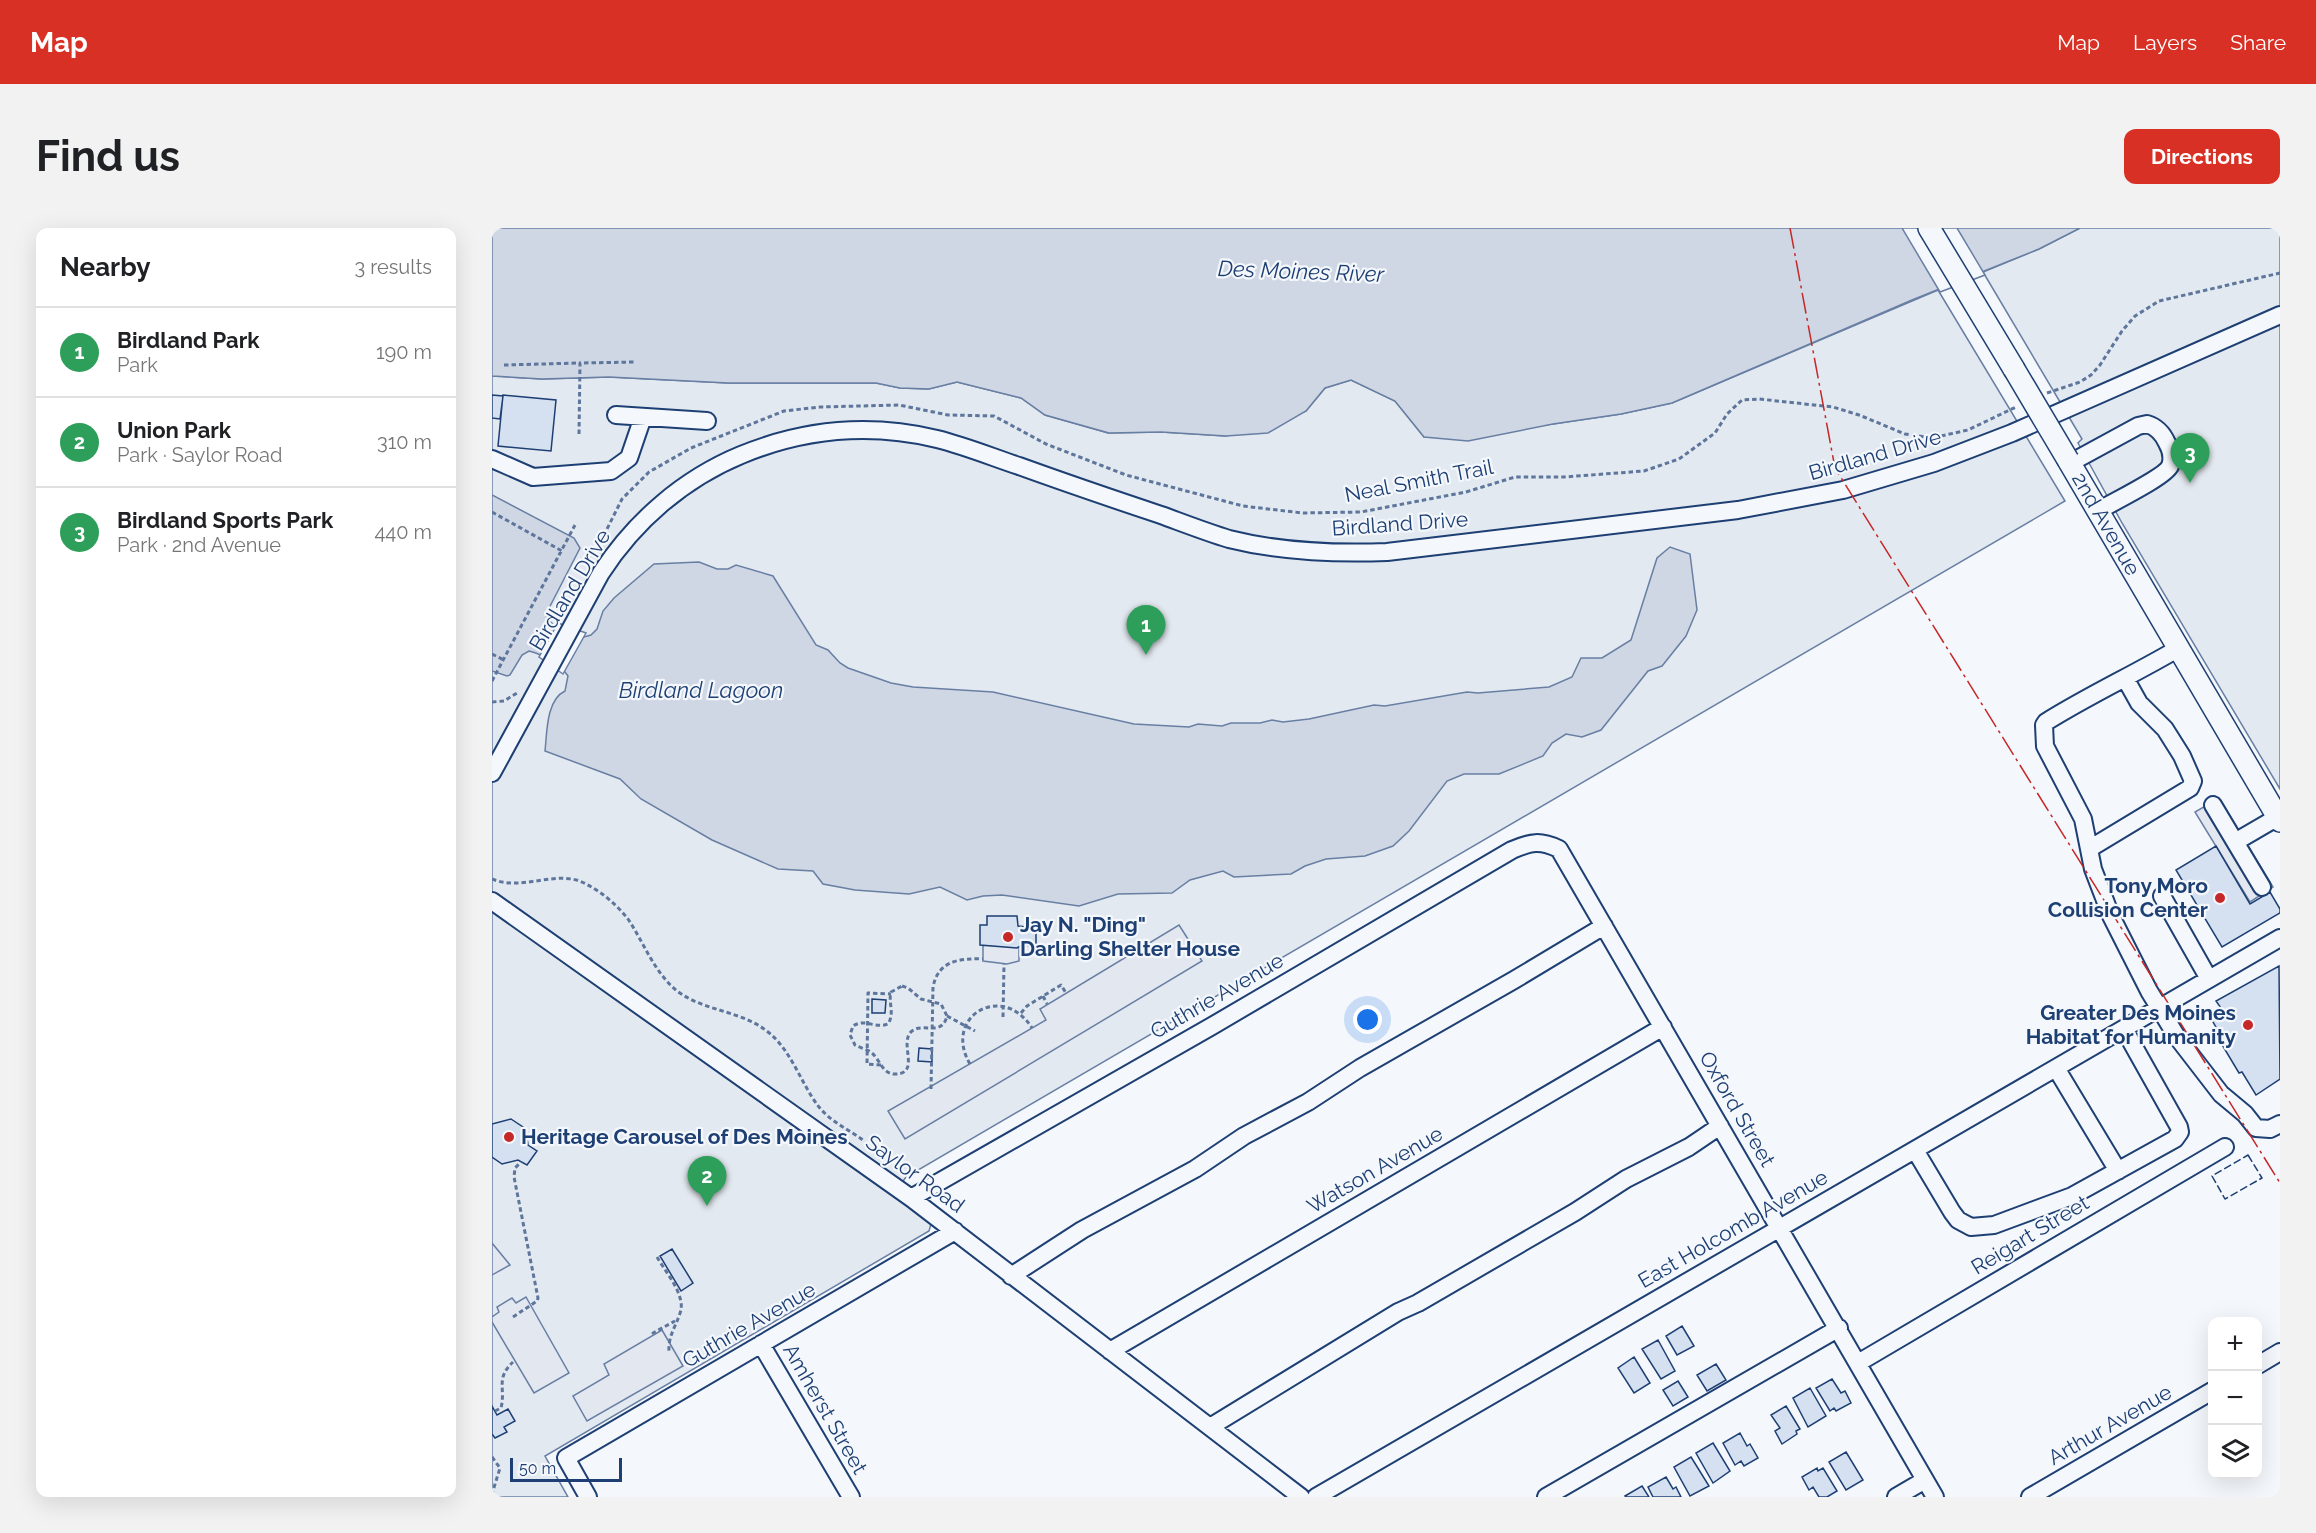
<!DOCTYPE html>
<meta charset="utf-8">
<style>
:root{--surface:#fff;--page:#f2f2f2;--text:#202124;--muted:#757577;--line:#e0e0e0;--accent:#d93025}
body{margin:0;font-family:Raleway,sans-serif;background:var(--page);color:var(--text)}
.controls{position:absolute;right:18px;bottom:18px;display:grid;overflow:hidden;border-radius:12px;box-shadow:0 6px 24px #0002}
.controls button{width:54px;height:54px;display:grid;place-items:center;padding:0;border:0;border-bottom:2px solid var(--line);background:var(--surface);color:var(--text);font:30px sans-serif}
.scale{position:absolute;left:18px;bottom:15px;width:112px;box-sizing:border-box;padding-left:6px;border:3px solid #1d3f73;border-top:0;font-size:16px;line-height:21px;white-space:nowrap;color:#1d3f73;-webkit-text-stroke:4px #f4f7fb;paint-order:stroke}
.you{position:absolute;left:876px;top:792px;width:21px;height:21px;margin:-15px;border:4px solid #fff;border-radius:50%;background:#1a73e8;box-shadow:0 0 0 9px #1a73e833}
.badge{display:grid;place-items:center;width:39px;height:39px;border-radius:50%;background:var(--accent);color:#fff;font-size:20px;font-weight:700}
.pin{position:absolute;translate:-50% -50px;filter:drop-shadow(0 2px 3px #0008)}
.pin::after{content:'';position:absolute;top:32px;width:21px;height:18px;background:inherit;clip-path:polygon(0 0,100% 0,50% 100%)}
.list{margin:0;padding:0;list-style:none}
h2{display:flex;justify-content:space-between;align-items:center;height:78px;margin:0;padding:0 24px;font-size:26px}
h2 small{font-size:20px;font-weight:400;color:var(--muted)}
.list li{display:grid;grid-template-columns:39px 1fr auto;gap:18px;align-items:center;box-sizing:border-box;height:90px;padding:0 24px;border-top:2px solid var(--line)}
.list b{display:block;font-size:22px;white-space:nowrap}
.list p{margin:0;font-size:20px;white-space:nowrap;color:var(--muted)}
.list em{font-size:20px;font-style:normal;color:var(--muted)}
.icon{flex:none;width:33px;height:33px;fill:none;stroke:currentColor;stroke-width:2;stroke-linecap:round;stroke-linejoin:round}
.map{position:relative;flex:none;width:1788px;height:1269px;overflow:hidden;border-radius:12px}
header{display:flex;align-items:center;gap:36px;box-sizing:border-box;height:84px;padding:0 30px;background:var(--accent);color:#fff}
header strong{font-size:28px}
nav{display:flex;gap:33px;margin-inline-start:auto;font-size:21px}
.intro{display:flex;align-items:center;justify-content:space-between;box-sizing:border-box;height:144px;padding:0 36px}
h1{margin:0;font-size:42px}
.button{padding:15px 27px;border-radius:12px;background:var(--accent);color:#fff;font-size:21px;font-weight:700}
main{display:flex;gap:36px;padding:0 36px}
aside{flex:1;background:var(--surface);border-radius:12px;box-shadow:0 6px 24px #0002}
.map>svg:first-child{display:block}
.green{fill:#e3e9f0;stroke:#687fa3;stroke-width:1.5}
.parking{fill:#e3e8f0;stroke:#687fa3;stroke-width:1.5}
.water{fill:#cfd7e4;stroke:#687fa3;stroke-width:1.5}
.pier{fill:#f4f7fb;stroke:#687fa3;stroke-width:1.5}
.building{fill:#d5e0f0;stroke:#1d3f73;stroke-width:1.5}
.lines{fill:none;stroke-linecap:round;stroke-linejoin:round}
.minor-casing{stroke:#1d3f73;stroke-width:20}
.major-casing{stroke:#1d3f73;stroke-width:24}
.path{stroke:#5e769c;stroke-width:3;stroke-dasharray:4.5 3;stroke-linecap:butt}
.minor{stroke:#f4f7fb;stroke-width:16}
.major{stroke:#f4f7fb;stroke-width:21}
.major-bridge-casing{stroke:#1d3f73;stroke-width:24;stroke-linecap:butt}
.major-bridge{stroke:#f4f7fb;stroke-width:21}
.fence{stroke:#1d3f73;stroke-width:1.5;stroke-dasharray:8 3;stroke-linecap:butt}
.power{stroke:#c62828;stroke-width:1.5;stroke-dasharray:21 4.5 3 4.5;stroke-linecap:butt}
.poi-dot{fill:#c62828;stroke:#f4f7fb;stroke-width:2}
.labels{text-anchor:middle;stroke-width:4.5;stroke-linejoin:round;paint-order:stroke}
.street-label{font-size:21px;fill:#1d3f73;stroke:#f4f7fb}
.poi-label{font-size:21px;font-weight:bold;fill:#1d3f73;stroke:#f4f7fb;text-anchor:end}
.water-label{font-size:22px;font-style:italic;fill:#1d3f73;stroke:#f4f7fb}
</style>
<header>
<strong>Map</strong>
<nav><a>Map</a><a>Layers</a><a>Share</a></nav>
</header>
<div class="intro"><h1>Find us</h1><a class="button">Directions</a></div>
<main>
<aside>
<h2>Nearby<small>3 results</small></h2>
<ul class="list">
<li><span class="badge" style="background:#2e9e5b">1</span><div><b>Birdland Park</b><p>Park</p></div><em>190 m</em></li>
<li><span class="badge" style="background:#2e9e5b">2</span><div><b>Union Park</b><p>Park · Saylor Road</p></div><em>310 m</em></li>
<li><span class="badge" style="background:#2e9e5b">3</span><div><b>Birdland Sports Park</b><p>Park · 2nd Avenue</p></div><em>440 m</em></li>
</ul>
</aside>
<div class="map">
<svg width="1788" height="1269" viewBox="0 0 1788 1269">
<rect width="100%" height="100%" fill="#f4f7fb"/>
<path class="green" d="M1588,0H1788V561L1630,295L1586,215L1590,211L1491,44L1547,21Z
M1446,62L1573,273L414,949L406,960L437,991L439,996L437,1003L53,1228L76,1269H0V148L50,151L117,149L236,155H384L408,160L436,161L465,154L529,170L553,187L616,205L669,204L734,208L814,183L833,160L859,152L903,173L932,209L1061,196L1129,186L1180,175Z"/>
<path class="parking" d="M1727,570L1781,659L1758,674L1703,584Z
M687,697L710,733L413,911L396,883L554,792L548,781Z
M493,717L527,718V733L515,736L491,733V718Z
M0,1015L18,1037L0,1047Z
M34,1069L77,1145L42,1165L0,1094V1089L7,1084L5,1079L20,1070L24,1075Z
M170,1102L191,1138L95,1193L81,1168L117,1147L112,1136Z"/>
<path class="water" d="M0,0H1588L1547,21L1420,72L1180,175L1129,186L1061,196L976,213L932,209L903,173L859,152L833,160L814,183L776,205L734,208L669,204L617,205L553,187L529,170L465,154L437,161L408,160L384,155H236L117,149L50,151L0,148Z
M0,267L82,310L88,320L54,386L55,391L62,397L92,409L99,407L105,401L111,383L122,370L162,336L207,334L225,341H236L244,337L281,348L324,417L336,422L348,435L356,440L399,455L421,459L501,464L642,496L697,499L706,496L730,498L739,495H768L780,492L791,494L817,491L882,477L893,478L975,464L986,465L1057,459L1080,449L1089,430H1110L1139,412L1165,330L1178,319L1198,326L1205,382L1194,408L1170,438L1156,443L1109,502L1090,509L1074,506L1060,515L1051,528L1007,546H972L955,553L917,603L901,618L873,628L834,631L813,638L799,646L742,649L731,643L698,652L680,665L626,666L587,678L510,667L491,668L475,672L448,659L417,666L363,662L331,656L321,643L286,641L220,612L149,571L128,551L53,523C55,505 54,472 73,463L76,448C69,437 50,426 37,423L30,427L18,447L15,448L0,443Z"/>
<path class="pier" d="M1410,0H1465L1493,47L1448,64Z
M66,395L94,405L71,446L47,429Z"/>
<path class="building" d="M0,167L11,168L8,191L0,190Z
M11,167L64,172L59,223L6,218Z
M1724,618L1758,676L1778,664L1788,681V685L1730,719L1684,642Z
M495,688H525L526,698L544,700V718L530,717L525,720L488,717V697H495Z
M1787,738L1788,851L1764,867L1750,844L1747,845L1726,810L1729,808L1717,787L1729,780L1724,773Z
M380,771L394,772L393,785H380Z
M427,820L440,821V834L426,833Z
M19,891L34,901L36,917L45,923L35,937L26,932L10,936L0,929V896Z
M180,1021L201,1055L189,1063L168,1028Z
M1190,1098L1202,1118L1185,1127L1174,1108Z
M1166,1112L1183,1143L1169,1151L1150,1121Z
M1142,1129L1158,1155L1142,1165L1126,1140Z
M1224,1136L1234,1152L1215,1163L1205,1147Z
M1340,1151L1349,1165L1353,1163L1359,1175L1344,1183L1342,1180L1338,1183L1324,1160Z
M1186,1153L1196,1169L1181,1178L1171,1162Z
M1318,1160L1334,1188L1316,1199L1301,1170Z
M0,1178L5,1187L16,1181L23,1193L12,1199L15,1204L3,1210L0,1206Z
M1294,1178L1308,1201L1304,1203L1305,1206L1290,1216L1283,1203L1288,1200L1279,1187Z
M1248,1205L1255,1218L1258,1216L1266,1230L1252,1238L1249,1233L1243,1237L1231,1215Z
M1221,1215L1238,1243L1221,1255L1204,1225Z
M1354,1224L1371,1252L1354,1262L1337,1234Z
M1199,1229L1217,1258L1198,1268L1182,1239Z
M1325,1240L1326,1243L1331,1240L1345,1263L1335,1269H1327L1321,1259L1317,1262L1310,1249Z
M1174,1249L1181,1261L1184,1259L1189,1269H1161L1156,1259Z
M1150,1258L1157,1269H1134L1133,1268Z"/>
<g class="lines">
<g class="minor-casing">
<path id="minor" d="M124,187L215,193
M0,231L41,249L119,243L137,230L151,189
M1578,235L1646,198L1655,196C1665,199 1671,206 1675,215C1679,222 1681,230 1678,238C1673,249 1619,275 1606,283
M1687,420C1643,446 1597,467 1554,494L1552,497L1553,518L1591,591L1601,641L1619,688L1657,763L1685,809L1729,866L1753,886L1764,900L1778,901L1788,896
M0,545L109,345C143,293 191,251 249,227C312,201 378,195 445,211C473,218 500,229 527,238C574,255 621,271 669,287C691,295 714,304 737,311C789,324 843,326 895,324L1246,282L1351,262L1442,235L1520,205L1788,87
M1721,577L1770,659
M1743,614L1786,589
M1597,621L1698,560L1701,553L1690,528L1673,501L1647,475L1633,450
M1670,668L1717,751
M0,673L419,970L809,1269
M1564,840L1626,943
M1423,922L1460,984L1466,992L1479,999L1502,997L1580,968L1683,911L1688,904L1687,899L1632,801
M419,970L720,798L1020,622C1039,614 1048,612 1067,621L1443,1269
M519,1048L590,1002L703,941L752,908L816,874L868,840L1022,752L1112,698
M269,1116L359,1269
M618,1123L1171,799
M1366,1135L1733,919
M1766,1137L1788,1124
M718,1199L906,1084L926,1075L1083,984L1134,951L1197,919L1228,898
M96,1269L74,1230L463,1003
M824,1269L1788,710
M1054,1269L1347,1100
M1404,1269L1433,1252
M1538,1269L1720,1163"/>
</g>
<g class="major-casing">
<path id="major" d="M1437,0L1522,141
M1576,232L1788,593"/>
</g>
<path class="path" d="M12,137L88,135
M1555,165L1588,154L1599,147L1608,137L1630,103L1643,88L1667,73L1788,45
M87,206L88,135L143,134
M0,284L70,323
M105,321L130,271L157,244L199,220L292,183L328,179L407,177L456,187L502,188L554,216L634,247L751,278L811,285L869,284L974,264L1023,249H1072L1152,243L1187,231L1223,205L1235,186L1250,172L1267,171L1341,179L1367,187L1413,206L1440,210L1476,202L1524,179
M0,426L12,432
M0,453L83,297
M0,474L12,473L25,465
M0,651C31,664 66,640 94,656C110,664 125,677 136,691C152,715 162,744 185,763C213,784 249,782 276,804C300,823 309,856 327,879C338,893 357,902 371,912
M410,758L416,760L429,771L449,776L455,788C450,809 432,794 420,803C406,814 429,845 404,846C391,847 388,832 380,825C375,821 368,820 363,817L358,807L361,798C373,790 383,801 396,796C403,785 396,775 399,764Z
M551,768L555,776
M529,785L535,778L569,757L574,765
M455,788L483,803
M511,789L512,736
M478,836C450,789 510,753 540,800
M389,837L375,836L376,765L399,766
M439,861L441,759C446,733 467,730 491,731
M165,1029C173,1043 192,1065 189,1082C185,1097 176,1107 177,1123
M21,1089L45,1073L46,1070L22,949L23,940L29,934
M162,1106L161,1105L183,1093
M3,1183L9,1180C14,1160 3,1151 21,1134
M0,1229L8,1240L0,1266L2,1269"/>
<use href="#minor" class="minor"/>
<use href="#major" class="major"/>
<g class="major-bridge-casing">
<path id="major-bridge" d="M1522,141L1576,232"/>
</g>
<use href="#major-bridge" class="major-bridge"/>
<path class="fence" d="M1756,927L1770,950L1733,971L1720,948Z"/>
<path class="power" d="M1298,0L1343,240L1788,955"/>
</g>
<g class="poi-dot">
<circle cx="1728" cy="670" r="6"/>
<circle cx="516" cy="709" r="6"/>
<circle cx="1756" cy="797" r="6"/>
<circle cx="17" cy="909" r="6"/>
</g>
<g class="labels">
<g class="street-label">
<text transform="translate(1383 227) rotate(-16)" y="7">Birdland Drive</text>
<text transform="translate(927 253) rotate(-11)" y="7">Neal Smith Trail</text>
<text transform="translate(908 296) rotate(-4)" y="7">Birdland Drive</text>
<text transform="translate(1614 296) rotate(60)" y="7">2nd Avenue</text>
<text transform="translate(78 362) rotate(-59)" y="7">Birdland Drive</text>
<text transform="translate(725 768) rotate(-30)" y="7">Guthrie Avenue</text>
<text transform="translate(1245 881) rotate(60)" y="7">Oxford Street</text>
<text transform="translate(883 942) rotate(-30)" y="7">Watson Avenue</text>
<text transform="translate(423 946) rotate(36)" y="7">Saylor Road</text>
<text transform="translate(1241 1001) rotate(-30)" y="7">East Holcomb Avenue</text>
<text transform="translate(1538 1007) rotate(-31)" y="7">Reigart Street</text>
<text transform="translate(257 1097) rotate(-30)" y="7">Guthrie Avenue</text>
<text transform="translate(333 1181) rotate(60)" y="7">Amherst Street</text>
<text transform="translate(1618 1197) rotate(-30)" y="7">Arthur Avenue</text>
</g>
<g class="poi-label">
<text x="1716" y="665">Tony Moro<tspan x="1716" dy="24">Collision Center</tspan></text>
<text x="528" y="704" text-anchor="start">Jay N. "Ding"<tspan x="528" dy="24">Darling Shelter House</tspan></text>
<text x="1744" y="792">Greater Des Moines<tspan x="1744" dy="24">Habitat for Humanity</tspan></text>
<text x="29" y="916" text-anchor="start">Heritage Carousel of Des Moines</text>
</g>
<g class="water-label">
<text transform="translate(809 43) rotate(2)" y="8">Des Moines River</text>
<text x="209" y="470">Birdland Lagoon</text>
</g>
</g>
</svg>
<div class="controls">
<button>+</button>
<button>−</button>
<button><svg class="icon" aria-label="layers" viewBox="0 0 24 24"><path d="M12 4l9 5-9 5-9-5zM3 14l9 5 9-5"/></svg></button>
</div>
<div class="scale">50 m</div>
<div class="you"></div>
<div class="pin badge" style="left:654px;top:427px;background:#2e9e5b">1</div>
<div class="pin badge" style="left:215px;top:978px;background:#2e9e5b">2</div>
<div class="pin badge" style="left:1698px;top:255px;background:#2e9e5b">3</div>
</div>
</main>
